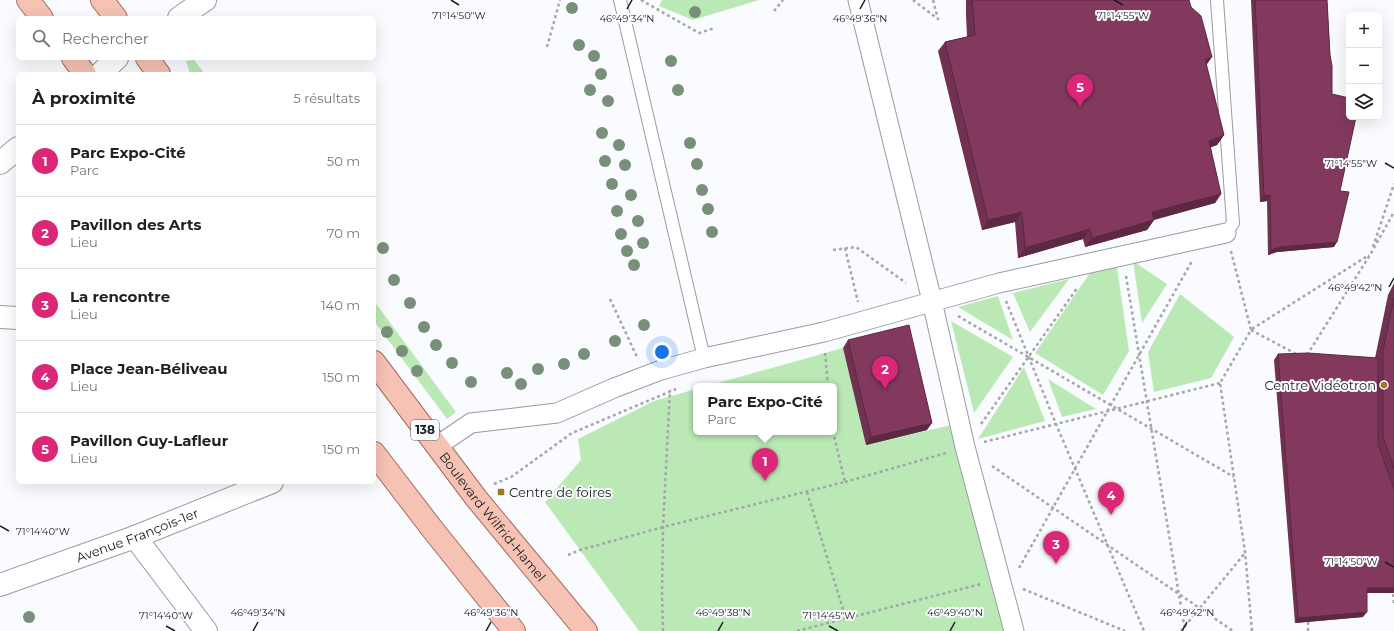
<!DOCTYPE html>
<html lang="fr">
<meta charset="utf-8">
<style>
:root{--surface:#fff;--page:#f2f2f2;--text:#202124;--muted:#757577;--line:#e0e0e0;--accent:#db2777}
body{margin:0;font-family:Montserrat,sans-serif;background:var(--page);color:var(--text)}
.controls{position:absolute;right:12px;top:12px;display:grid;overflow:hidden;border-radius:6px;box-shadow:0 4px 16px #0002}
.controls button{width:36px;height:36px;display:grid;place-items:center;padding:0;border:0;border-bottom:1px solid var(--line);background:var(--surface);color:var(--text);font:20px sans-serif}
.you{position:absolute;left:662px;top:352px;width:14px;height:14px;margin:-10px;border:3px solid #fff;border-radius:50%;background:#1a73e8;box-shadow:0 0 0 6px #1a73e833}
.badge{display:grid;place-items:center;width:26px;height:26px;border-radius:50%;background:var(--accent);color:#fff;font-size:13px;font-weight:700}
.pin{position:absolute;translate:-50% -33px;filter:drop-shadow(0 1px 2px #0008)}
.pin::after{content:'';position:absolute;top:21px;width:14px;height:12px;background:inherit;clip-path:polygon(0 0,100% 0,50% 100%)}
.popup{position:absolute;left:693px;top:383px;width:144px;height:52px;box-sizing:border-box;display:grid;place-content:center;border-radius:6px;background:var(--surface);filter:drop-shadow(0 1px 3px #0005);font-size:13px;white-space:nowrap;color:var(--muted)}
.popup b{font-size:15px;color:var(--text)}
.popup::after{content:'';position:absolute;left:50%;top:100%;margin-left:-8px;border:8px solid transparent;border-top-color:var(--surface)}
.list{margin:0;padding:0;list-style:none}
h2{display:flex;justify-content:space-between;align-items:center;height:52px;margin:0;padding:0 16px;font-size:17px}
h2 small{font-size:13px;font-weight:400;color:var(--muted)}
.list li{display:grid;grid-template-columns:26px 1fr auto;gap:12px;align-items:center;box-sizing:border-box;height:72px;padding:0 16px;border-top:1px solid var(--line)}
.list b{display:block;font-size:15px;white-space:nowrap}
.list p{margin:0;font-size:13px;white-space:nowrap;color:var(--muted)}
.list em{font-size:13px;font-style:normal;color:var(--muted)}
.icon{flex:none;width:22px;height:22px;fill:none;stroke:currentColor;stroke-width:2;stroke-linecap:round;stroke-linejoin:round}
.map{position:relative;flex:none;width:1394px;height:631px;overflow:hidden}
.search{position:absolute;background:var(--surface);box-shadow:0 4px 16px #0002;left:16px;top:16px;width:360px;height:44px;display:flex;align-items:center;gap:10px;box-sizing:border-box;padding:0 14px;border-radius:6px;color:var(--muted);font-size:15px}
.panel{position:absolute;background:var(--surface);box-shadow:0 4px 16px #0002;left:16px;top:72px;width:360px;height:412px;border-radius:6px}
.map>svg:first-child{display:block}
.green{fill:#bae9b5}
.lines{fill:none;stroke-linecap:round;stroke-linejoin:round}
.service-casing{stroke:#989ba0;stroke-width:14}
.pedestrian-casing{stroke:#989ba0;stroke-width:21}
.minor-casing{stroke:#989ba0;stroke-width:24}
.secondary-casing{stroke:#989ba0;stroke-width:24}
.primary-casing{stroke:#a46e5e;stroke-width:24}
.path{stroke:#a4a6a8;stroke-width:2.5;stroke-dasharray:3 3;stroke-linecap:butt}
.service{stroke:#fff;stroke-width:12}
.pedestrian{stroke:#fff;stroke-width:19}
.minor{stroke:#fff;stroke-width:22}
.secondary{stroke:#fff;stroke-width:22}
.primary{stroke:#f5c2b3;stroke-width:22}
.tree{fill:#789079}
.wall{fill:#713151}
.shaded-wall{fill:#5c2842}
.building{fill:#83395e;stroke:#5c2842}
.ticks{fill:none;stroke:#1b1c1e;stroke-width:1.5}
.poi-dot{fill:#997b24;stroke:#f9fbfe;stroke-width:1.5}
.labels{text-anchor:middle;stroke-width:4;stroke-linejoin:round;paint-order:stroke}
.shield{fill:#f9fbfe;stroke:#5e5f61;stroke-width:1}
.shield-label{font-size:12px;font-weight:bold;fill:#1b1c1e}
.poi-label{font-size:13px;fill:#1b1c1e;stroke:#f9fbfe;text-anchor:end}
.street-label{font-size:13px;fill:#1b1c1e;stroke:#f9fbfe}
.ticks-label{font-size:10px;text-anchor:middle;fill:#1b1c1e;stroke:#f9fbfe;stroke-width:4;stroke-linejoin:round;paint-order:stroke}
</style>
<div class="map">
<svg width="1394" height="631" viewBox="0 0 1394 631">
<rect width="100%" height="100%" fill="#f9fbfe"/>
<path class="green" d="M662,0H759L693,20L659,6Z
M194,60L205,74H190L186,61Z
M1133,261L1167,284L1142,323Z
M1117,267L1129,351L1103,395L1035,353L1090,273Z
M1069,279L1030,332L1013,293Z
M1180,294L1234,337L1211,378L1154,392L1148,352Z
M998,296L1013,340L958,307Z
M374,301L456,412L447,419L374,321Z
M951,321L1013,357L974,413Z
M843,348L866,444L952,425L1004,631H639L545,502L581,460L578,439L654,401L696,389V432H834V386H707Z
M1024,367L1045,421L978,439Z
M1048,379L1096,409L1062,417Z"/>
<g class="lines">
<g class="service-casing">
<path id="service" d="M620,0L704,358
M1217,0L1233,223L1226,233"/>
</g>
<g class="pedestrian-casing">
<path id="pedestrian" d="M858,0L932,301L965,447L1014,631
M437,446L471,423L557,413L614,388L661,370L704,358L824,332L999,283L1226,233"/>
</g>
<g class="minor-casing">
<g id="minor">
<path d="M179,18L205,0"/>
<path d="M0,317L18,318"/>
<path d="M135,537L206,631"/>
<path id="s1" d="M0,585L135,537L272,482"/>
</g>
</g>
<g class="secondary-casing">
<path id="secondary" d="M100,74L117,58
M0,163L18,148"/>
</g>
<g class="primary-casing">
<g id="primary">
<path d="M28,0L42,18"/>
<path d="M102,0L116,18"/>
<path d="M73,58L85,74"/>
<path d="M147,58L159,74"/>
<path id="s2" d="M374,362L476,498L586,631"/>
<path d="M374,453L433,530L514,631"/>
</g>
</g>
<path class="path" d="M641,0L699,33L715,28
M913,0L938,19L933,0
M774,11L783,0
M547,47L560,0
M1373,247L1394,184
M845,248L858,302
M833,250L856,247L906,283
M1231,251L1251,330L1220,383L1245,552L1252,631
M1126,276L1185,631
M610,299L638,359
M1006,301L1056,424L1144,631
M958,316L1234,477
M1252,329L1369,255
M1251,330L1298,355
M825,353L828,386
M1307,355L1370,255L1394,212
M981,424L1078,287
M984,442L1220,383
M992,466L1233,631
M845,482L946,453
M494,484L511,477L572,433L676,389
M807,492L846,619
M568,555L580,550L663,527L845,482L833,432
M1019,568L1192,261
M1023,589L1125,631
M1393,594L1394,603
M663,631L662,595L663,527L670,390
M797,631L981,584
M1181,631L1245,553
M1308,631V621"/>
<use href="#service" class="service"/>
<use href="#pedestrian" class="pedestrian"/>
<use href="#minor" class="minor"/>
<use href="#secondary" class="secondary"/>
<use href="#primary" class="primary"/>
</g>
<g class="tree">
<circle cx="572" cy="8" r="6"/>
<circle cx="695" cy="12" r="6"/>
<circle cx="579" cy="45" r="6"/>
<circle cx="594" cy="56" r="6"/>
<circle cx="671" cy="61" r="6"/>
<circle cx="601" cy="74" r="6"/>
<circle cx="590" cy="90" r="6"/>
<circle cx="678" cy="90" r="6"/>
<circle cx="608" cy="101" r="6"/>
<circle cx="602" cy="133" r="6"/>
<circle cx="690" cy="143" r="6"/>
<circle cx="619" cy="145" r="6"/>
<circle cx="605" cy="161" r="6"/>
<circle cx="697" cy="164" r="6"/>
<circle cx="625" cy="165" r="6"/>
<circle cx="612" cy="184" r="6"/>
<circle cx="702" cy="190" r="6"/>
<circle cx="631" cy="195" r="6"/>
<circle cx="708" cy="209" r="6"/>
<circle cx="617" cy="211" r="6"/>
<circle cx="638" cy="221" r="6"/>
<circle cx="712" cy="232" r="6"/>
<circle cx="621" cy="234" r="6"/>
<circle cx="643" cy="243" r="6"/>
<circle cx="383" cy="248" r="6"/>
<circle cx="627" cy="251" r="6"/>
<circle cx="634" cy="265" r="6"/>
<circle cx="394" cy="280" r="6"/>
<circle cx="410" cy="303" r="6"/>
<circle cx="644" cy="325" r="6"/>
<circle cx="424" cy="327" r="6"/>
<circle cx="387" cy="332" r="6"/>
<circle cx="615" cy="341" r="6"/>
<circle cx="436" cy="345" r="6"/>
<circle cx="402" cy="351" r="6"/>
<circle cx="584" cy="354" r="6"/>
<circle cx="452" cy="363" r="6"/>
<circle cx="564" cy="364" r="6"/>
<circle cx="538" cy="369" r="6"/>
<circle cx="417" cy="371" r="6"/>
<circle cx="507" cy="373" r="6"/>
<circle cx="471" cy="382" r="6"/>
<circle cx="521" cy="384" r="6"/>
<circle cx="29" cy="617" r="6"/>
</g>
<path class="wall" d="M966,0H1189L1206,65L1224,135L1217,145L1210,147L1221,194L1215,203L1154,220L1147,230L1085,247L1083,239L1018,258L1015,222L982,230L938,51L945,42L967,37L966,15Z
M1251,0H1327L1332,94L1340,191L1334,247L1277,252L1268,255L1267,201L1260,202Z
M1394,283V593H1367L1363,617L1295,623L1274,360L1278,354L1375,358L1388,295Z
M848,340L927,430L866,445L843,348Z"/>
<path class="shaded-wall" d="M1212,57L1205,67V59Z
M1224,135L1217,145L1202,151L1209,141Z
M1221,194L1215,203L1145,222L1152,212Z
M1270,195L1267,201L1260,202L1264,196Z
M1022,212L1015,222L982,230L988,220Z
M1154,220L1147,230L1085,247L1092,238Z
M1090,229L1083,239L1018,258L1025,248Z
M1337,242L1334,247L1277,252L1268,255L1271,250L1280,247Z
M932,423L927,430L866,445L871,437Z
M1367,588H1394V593H1363Z
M1367,612L1363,617L1295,623L1298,618Z"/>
<path class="building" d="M972,0H1189L1191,7L1201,16L1212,57L1205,59L1224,135L1209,141L1221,194L1152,212L1154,220L1092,238L1090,229L1025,248L1022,212L988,220L945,42L975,35Z
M1255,0H1327L1330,55L1332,66V94L1349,98V117H1356L1340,191L1349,192L1337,242L1280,247L1271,250L1270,195L1264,196Z
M1394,297V468L1383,437V351Z
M909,325L932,423L871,437L848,340Z
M1308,353L1378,358V444L1394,489V588H1367V612L1298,618L1278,354Z"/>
<path class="ticks" d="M451,0L459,5M1114,0L1123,5M627,9L632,0M860,9L865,0M1385,163L1394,168M1389,287L1394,278M0,526L9,531M1385,562L1394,567M166,626L175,631M829,626L838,631M253,631L258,622M486,631L491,622M718,631L723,622M950,631L955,622M1182,631L1187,622"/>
<g class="poi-dot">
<circle cx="1384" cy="385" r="4"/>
<rect x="497" y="488" width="8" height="8" rx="2"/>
</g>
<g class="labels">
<rect class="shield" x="411" y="420" width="28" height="20" rx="3"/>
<g class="shield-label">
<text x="425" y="434">138</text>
</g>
<g class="poi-label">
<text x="1376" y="390">Centre Vidéotron</text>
<text x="509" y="497" text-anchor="start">Centre de foires</text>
</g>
<g class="street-label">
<text dy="5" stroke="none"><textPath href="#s2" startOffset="195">Boulevard Wilfrid-Hamel</textPath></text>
<text dy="5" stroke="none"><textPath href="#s1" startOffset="146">Avenue François-1er</textPath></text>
</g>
</g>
<g class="ticks-label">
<text x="459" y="19">71°14'50"W</text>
<text x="1123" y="19">71°14'55"W</text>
<text x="860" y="22">46°49'36"N</text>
<text x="627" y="22">46°49'34"N</text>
<text x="1351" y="167">71°14'55"W</text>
<text x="1355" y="291">46°49'42"N</text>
<text x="43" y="535">71°14'40"W</text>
<text x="1351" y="565">71°14'50"W</text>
<text x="258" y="616">46°49'34"N</text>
<text x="491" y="616">46°49'36"N</text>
<text x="723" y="616">46°49'38"N</text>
<text x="955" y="616">46°49'40"N</text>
<text x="1187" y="616">46°49'42"N</text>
<text x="166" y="619">71°14'40"W</text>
<text x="829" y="619">71°14'45"W</text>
</g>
</svg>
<div class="controls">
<button>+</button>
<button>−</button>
<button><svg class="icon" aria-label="layers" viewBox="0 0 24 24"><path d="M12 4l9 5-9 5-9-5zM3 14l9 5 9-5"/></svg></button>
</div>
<div class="you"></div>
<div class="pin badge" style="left:765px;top:481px">1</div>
<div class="popup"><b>Parc Expo-Cité</b>Parc</div>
<div class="pin badge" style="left:885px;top:389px">2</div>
<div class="pin badge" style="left:1056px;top:564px">3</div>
<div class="pin badge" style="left:1111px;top:515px">4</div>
<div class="pin badge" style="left:1080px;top:107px">5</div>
<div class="search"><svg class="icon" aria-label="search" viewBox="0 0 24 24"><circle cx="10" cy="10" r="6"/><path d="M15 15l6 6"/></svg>Rechercher</div>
<section class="panel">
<h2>À proximité<small>5 résultats</small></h2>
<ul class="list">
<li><span class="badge">1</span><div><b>Parc Expo-Cité</b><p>Parc</p></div><em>50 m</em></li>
<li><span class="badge">2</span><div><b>Pavillon des Arts</b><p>Lieu</p></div><em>70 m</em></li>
<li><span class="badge">3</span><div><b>La rencontre</b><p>Lieu</p></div><em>140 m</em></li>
<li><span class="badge">4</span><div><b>Place Jean-Béliveau</b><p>Lieu</p></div><em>150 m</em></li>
<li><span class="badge">5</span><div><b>Pavillon Guy-Lafleur</b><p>Lieu</p></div><em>150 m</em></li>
</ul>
</section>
</div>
